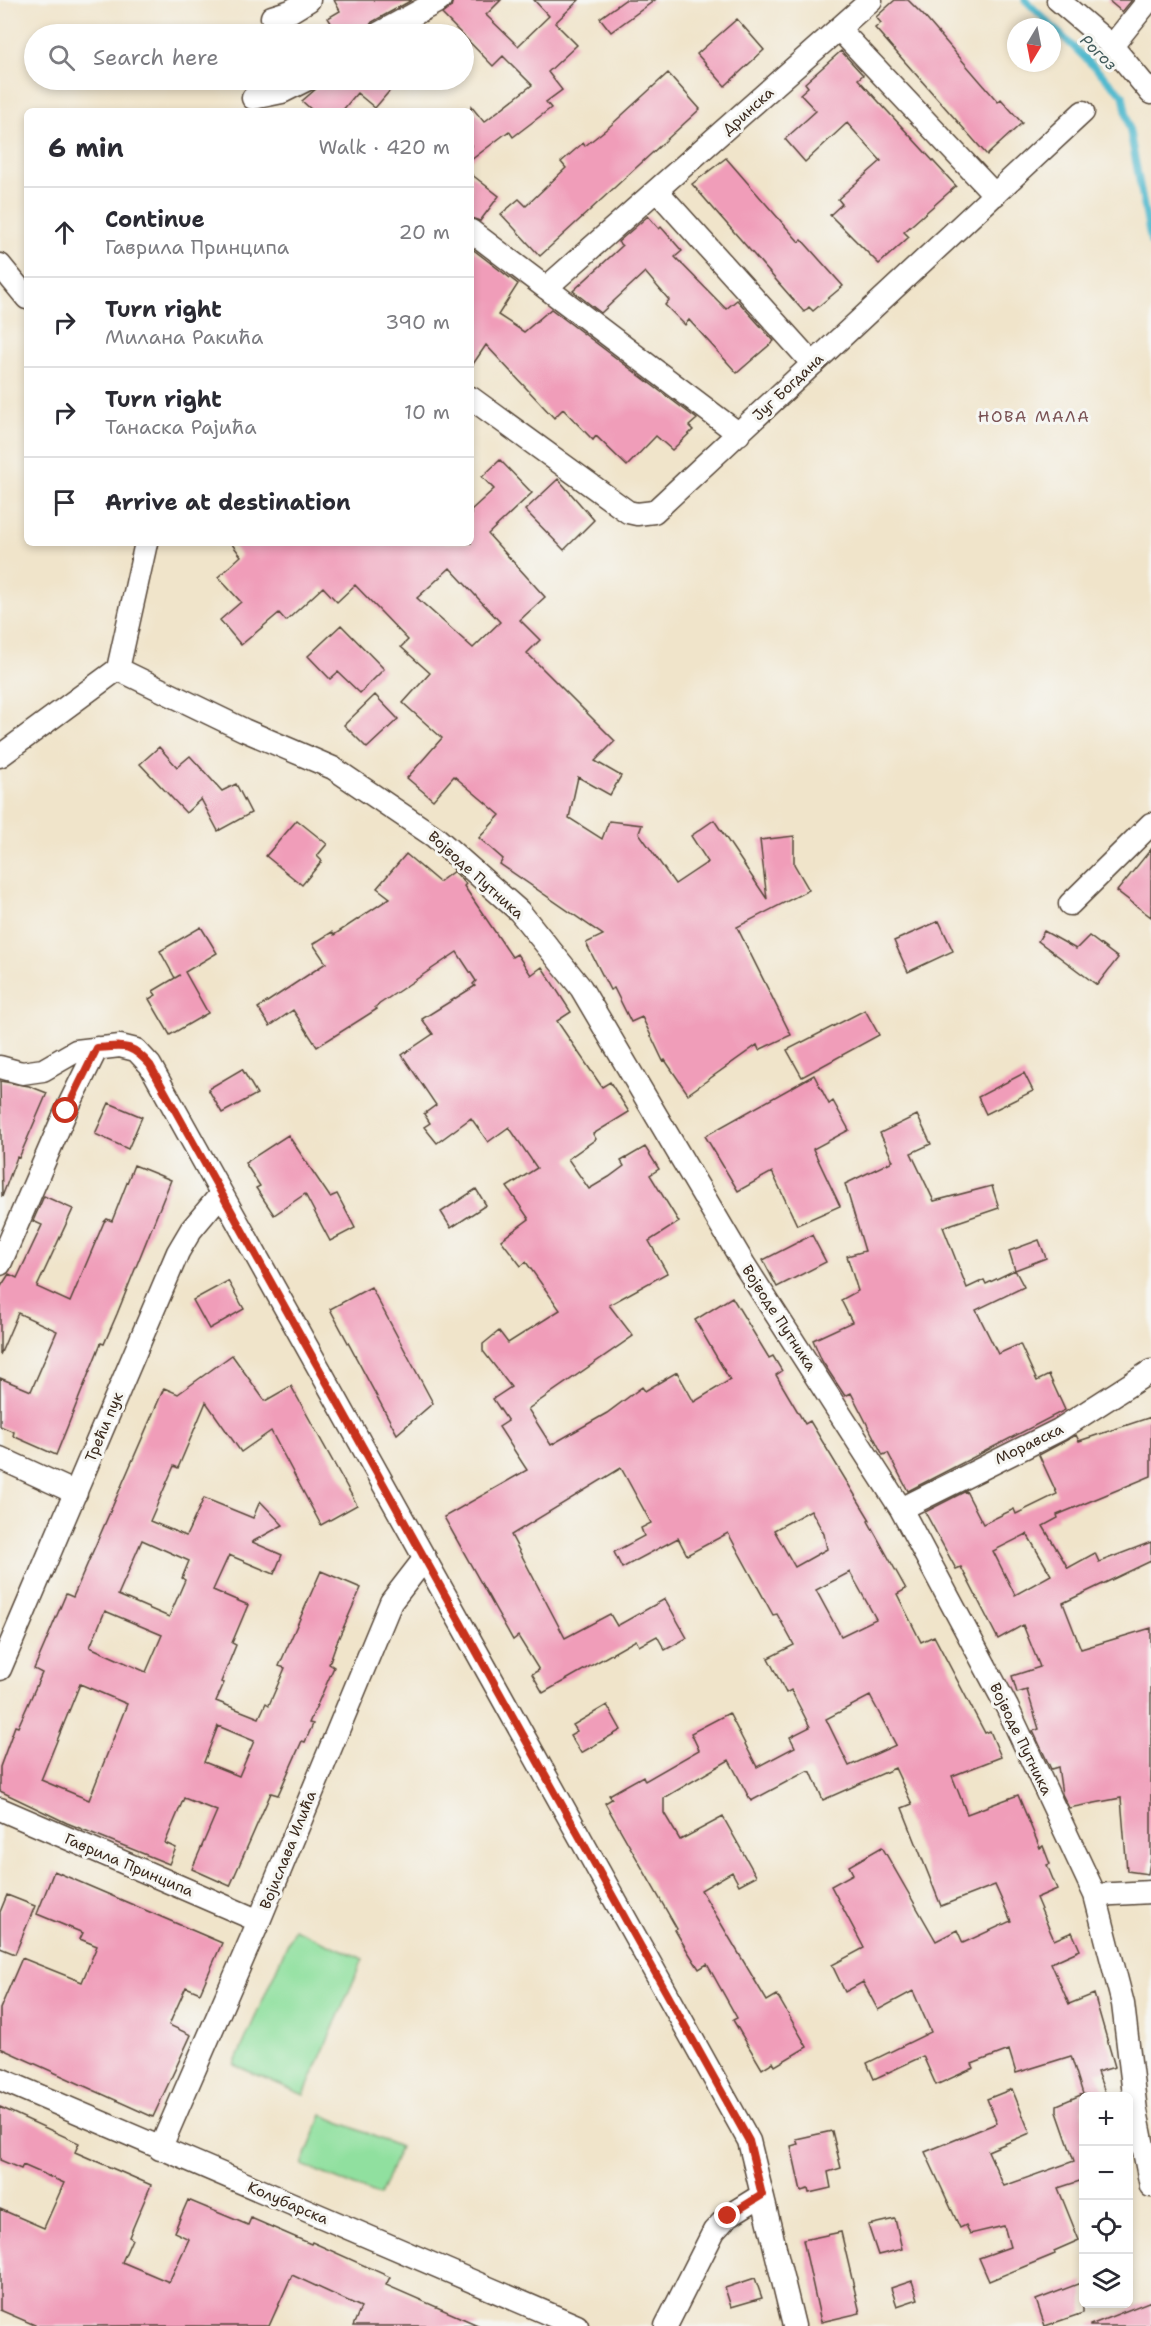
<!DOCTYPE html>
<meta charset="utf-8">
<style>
:root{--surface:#fff;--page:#f7f7f7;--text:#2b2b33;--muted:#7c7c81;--line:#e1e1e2}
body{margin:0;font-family:"Shantell Sans",sans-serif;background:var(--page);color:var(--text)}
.controls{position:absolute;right:18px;bottom:18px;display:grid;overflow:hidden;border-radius:9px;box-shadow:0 3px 9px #0003}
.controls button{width:54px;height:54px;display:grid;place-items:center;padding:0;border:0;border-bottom:2px solid var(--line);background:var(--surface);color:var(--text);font:30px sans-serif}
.compass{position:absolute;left:1007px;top:18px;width:54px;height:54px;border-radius:50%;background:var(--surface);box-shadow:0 3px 9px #0003;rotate:190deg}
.stop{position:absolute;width:18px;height:18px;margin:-14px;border:4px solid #c8321e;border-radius:50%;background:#fff}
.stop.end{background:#c8321e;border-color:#fff;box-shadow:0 2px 6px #0008}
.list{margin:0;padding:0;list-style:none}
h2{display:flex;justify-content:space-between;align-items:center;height:78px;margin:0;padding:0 24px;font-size:26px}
h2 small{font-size:20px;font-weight:400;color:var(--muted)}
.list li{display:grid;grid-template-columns:39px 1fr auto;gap:18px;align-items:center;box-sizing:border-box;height:90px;padding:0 24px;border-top:2px solid var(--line)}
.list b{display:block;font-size:22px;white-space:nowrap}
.list p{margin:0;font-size:20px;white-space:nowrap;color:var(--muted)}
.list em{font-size:20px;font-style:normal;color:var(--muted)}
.icon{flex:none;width:33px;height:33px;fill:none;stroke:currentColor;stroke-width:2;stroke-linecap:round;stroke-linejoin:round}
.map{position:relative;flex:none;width:1151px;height:2326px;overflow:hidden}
.search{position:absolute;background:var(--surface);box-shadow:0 3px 9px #0003;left:24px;top:24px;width:450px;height:66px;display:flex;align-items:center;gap:15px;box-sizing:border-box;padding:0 21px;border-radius:33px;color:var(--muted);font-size:22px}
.panel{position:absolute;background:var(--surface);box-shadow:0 3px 9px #0003;left:24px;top:108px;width:450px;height:438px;border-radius:9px}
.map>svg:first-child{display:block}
.green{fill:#90e09f;stroke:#66855e;stroke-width:1.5}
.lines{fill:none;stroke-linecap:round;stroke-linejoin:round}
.stream{stroke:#51b9ce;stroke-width:7}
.building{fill:#f09db9;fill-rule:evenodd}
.minor-casing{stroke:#564638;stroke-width:25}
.minor{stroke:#fff;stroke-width:22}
.route{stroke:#c8321e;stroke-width:8}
.labels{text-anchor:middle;stroke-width:6;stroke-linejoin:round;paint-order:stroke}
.street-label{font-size:15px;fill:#3b2a1e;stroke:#f6f6f2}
.water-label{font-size:16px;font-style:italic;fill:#435c5c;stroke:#f6f6f2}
.neighbourhood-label{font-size:16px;letter-spacing:1.5px;fill:#7a5254;stroke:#f6f6f2}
</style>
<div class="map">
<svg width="1151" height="2326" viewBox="0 0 1151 2326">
<rect width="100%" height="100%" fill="#f6f6f2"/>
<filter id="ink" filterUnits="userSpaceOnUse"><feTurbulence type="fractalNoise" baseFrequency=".0167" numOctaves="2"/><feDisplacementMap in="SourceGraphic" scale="12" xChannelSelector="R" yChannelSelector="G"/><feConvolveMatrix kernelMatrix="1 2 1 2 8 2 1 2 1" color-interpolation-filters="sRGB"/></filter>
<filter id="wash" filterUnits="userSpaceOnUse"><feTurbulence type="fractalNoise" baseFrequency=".008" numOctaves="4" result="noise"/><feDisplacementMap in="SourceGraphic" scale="24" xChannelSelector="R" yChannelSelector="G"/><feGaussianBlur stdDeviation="1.35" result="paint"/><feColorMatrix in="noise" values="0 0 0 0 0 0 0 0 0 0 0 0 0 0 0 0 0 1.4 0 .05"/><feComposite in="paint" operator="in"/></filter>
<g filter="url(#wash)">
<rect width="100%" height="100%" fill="#f0e4ca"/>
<path class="green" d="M294,1929L363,1959L304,2095L234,2065Z
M322,2115L400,2147L380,2196L302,2165Z"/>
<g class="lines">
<path class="stream" d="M1025,0L1123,95L1151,243"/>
</g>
<g id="blocks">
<path class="building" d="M334,0H412L372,22L364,34H338L328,18L340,11Z
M453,0H501L486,15L518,46L549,16L534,0H579L555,23L577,45L548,72L562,90L546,102L551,108L513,137L509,131L471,160V106L484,122L532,85L503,56L493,66L442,14L451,7Z
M625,0H655L611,32L600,18Z
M895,0H908L923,15L998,102L1001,99L1022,123L987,155L875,28L881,23L876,17Z
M1108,0H1132L1122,12Z
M737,19L764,50L725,86L697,54Z
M841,51L863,75L858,79L956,186L904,232L909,237L879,264L830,215L842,204L838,199L881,161L847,123L805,162L785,139L816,111L800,94L808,87L805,83Z
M668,73L700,109L540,256L501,214L519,199L526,206L566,168L561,162L583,143L585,146L609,127Z
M321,80H399L375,108L357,93L342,111H313L302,101L317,88Z
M726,158L799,242L802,240L843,286L813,311L809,307L804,312L692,184Z
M471,174L499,196L480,221L471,218Z
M648,216L659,229L661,227L682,251L675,257L726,309L737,300L774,341L737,373L689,320L685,325L665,305L669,300L645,272L601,313L573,291L622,246L618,242Z
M471,248L518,284L498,315L524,332L551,309L697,419L689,426L693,430L672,450L656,436L627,466L596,436L593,440L563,409L554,418L486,345L471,367Z
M500,460L532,493L488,534L545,597L520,620L540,640L527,653L615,741L595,761L621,776L610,795L578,777L569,818L602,839L609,821L642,825L639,833L675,884L708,862L691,836L714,820L767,899L760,840L794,836V864L809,890L737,927L791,1035L759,1050L757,1045L688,1094L665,1060L663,1061L642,1017L631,1022L614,988L610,990L586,943L603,935L500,864L503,859L479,838L500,815L454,776L433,800L407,778L442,738L403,703L430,673L401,647L408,640L355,585L337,602L323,587L286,621L279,613L241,645L220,620L241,602L218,577L241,556L231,543H471V510L494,489L482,477ZM450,568L500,622L473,648L417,598Z
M558,479L594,520L564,550L525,510Z
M341,625L384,669L360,693L338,672L330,679L308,656Z
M375,695L398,719L367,748L344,725Z
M159,747L177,767L190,756L222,791L236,784L251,813L218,831L201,799L186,813L140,764Z
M297,820L327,844L317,856L322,861L302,885L266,856Z
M1151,849V917L1117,891Z
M406,854L439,882L454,871L466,884L464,886L512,957L517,954L531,975L542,967L571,1012L557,1021L602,1087L610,1082L629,1112L593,1134L596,1139L568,1159L589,1189L609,1177L624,1166L621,1161L645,1147L659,1169L650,1175L679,1222L649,1241L667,1273L609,1305L633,1336L528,1409L551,1445L607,1413L642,1387L645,1391L677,1372L694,1402L730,1380L695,1320L732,1297L769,1358L773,1356L782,1371L776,1375L805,1424L810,1421L870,1520L868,1521L906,1589L897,1594L921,1642L934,1636L985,1733L990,1731L1001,1757L952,1776L967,1814L1018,1795L1040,1848L1043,1846L1050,1864L1047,1865L1057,1889L1036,1898L1054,1940L1072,1932L1080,1950L1051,1963L1069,2004L1094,1994L1115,2067L1097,2072L1107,2097L1083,2094V2180L1058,2188L1079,2240L1054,2251L1055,2254L989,2281L979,2258L1010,2247L1004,2226L970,2234L966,2225L960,2228L925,2152L997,2123L987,2099L1012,2089L1030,2133L988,2151L1004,2186L1074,2161L1057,2112V2105L1083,2094L1071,2056L1016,2073L1009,2050L972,2064L974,2068L936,2085L923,2056L874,2079L867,2063L931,2032L913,1991L878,2010L863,1982L845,1992L832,1965L864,1948L831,1886L853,1874L849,1866L882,1847L936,1941L957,1930L963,1943L1011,1921L995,1885L941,1906L902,1808L912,1804L895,1768L823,1800L811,1772L807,1771L751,1801L729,1760L664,1798V1813L680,1840L723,1817L756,1876L739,1885L732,1872L701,1890L767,2001L777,1995L807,2047L775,2066L773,2062L762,2069L733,2020L737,2018L707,1964L699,1969L685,1947L675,1930L677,1929L605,1803L612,1799L609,1795L643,1776L645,1781L699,1750L691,1733L729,1713L757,1767L795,1747L790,1737L810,1727L791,1690L786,1693L768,1658L794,1645L777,1614L773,1615L728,1533L687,1555L678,1538L622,1568L614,1552L644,1536L641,1528L651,1523L621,1468L511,1535L565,1638L610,1614L617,1626L665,1599L687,1638L665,1650L657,1636L639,1646L636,1640L543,1693L532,1674L539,1670L518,1636L513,1640L444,1517L527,1470L499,1427L508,1421L493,1399L511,1387L483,1351V1344L499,1331L508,1343L560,1310L526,1262L521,1266L501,1240L529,1219L507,1187L537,1168L509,1127L488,1142L471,1118L437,1143L424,1127L430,1123L424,1114L436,1105L402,1055L433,1034L422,1019L475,986L473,984L476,981L457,952L375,1007L377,1009L317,1047L293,1010L270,1026L258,1008L326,963L313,944L332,932L334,935L390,898L377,888ZM811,1510L824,1534L827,1549L795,1567L774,1530ZM850,1572L876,1619L841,1636L816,1590ZM870,1696L896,1745L849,1766L826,1719Z
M939,921L953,951L908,972L894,941Z
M201,927L217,953L185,972L208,1013L170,1035L149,999L156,995L153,991L180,975L175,978L160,951Z
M1044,931L1076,949L1089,936L1118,958L1097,985L1038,941Z
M865,1010L879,1035L802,1077L787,1050Z
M242,1069L257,1094L222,1113L208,1089Z
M1024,1073L1033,1091L986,1114L978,1097Z
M814,1075L829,1104L833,1101L849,1130L813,1149L840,1206L797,1225L772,1172L738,1191L705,1136Z
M0,1081L29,1086L47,1093L19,1158L17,1157L2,1197Z
M109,1103L142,1117L128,1149L95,1134Z
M917,1115L931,1144L911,1153L934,1201L992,1186L999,1208L943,1227L967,1288L984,1280L986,1284L1015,1270L1024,1287L976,1310L998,1354L1020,1344L1037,1381L1049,1375L1065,1410L908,1491L888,1453L883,1455L851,1393L845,1396L822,1361L813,1340L852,1322L841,1300L858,1291L847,1256L865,1251L845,1184L893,1161L880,1133Z
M288,1135L330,1197L337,1194L355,1228L330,1241L305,1194L274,1215L256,1188L260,1186L245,1163Z
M134,1165L171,1180L117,1314L104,1344L101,1343L56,1455L13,1436L14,1432L0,1426V1378L31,1391L57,1331L18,1313L0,1355V1288L9,1274L17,1278L42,1225L33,1221L44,1196L73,1209L37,1287L70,1302L104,1222L107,1219L112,1221Z
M476,1189L486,1205L451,1228L441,1212Z
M812,1235L826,1262L777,1287L763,1260Z
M1039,1240L1046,1258L1015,1270L1009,1251Z
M228,1281L244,1309L209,1329L193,1300Z
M371,1287L433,1403L397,1434L330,1309Z
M232,1355L265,1401L291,1386L357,1505L321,1525L271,1431L241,1452L206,1402L178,1468L174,1466L150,1521L186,1536L204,1498L253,1518L260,1501L283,1525L252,1542L282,1555L274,1574L229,1555L213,1590L248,1605L232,1643L236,1645L221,1682L224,1683L216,1701L259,1718L266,1703L269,1705L285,1668L279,1666L321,1571L361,1588L336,1644L329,1664L334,1667L309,1723L313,1724L305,1742L302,1741L278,1795L271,1793L230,1886L192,1869L217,1811L184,1798L165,1843L176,1848L169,1864L67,1823L0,1791V1767L15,1726L18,1727L42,1673L34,1669L44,1646L66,1594L73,1597L164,1388L178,1394ZM142,1540L189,1561L182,1578L185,1580L169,1617L118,1595ZM105,1611L162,1635L146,1672L90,1647ZM80,1684L127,1704L89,1800L41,1780ZM218,1726L254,1741L239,1776L204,1762Z
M1151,1417V1476L1057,1515L1058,1518L1043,1526L1068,1568L1095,1553L1099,1562L1151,1542V1561L1063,1603L1081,1649L1151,1628V1857L1148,1874L1127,1871L1121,1798L1069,1808L1062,1794L1058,1767L1051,1769L1033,1731L1039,1729L1027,1690L1017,1693L1012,1676L1040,1667L1023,1625L998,1639L961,1567L956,1569L925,1512L966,1491L983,1524L1014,1509L1016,1514L1057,1494L1039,1455L1076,1435L1079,1441ZM1027,1534L1051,1575L1015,1595L993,1551Z
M607,1705L621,1730L581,1753L570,1735L577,1731L573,1725Z
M54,1871L222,1943L200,1993L186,1987L169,2025L191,2035L153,2117L0,2048V2009L22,1958L82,1982L97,1946L80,1939L83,1933L37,1914Z
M7,1895L35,1906L15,1954L0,1948V1912Z
M0,2107L79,2143L75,2152L151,2185L129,2237L132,2239L122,2262L169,2282L189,2239L174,2232L188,2200L248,2225L251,2218L311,2244L312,2242L390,2277L386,2285L480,2326H353L361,2307L292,2275L269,2326H37L0,2310V2209L44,2228L64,2183L23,2165L21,2169L0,2160Z
M832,2131L841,2168L828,2172L831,2188L809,2193L808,2189L801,2191L791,2146L798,2144L796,2139Z
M895,2219L902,2249L878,2255L868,2225Z
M841,2232L860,2313L821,2322L803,2240Z
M755,2278L762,2298L731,2307L725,2288Z
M912,2281L918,2299L897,2306L891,2288Z
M1083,2282V2313L1045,2326L1036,2300Z
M1151,2301V2326H1090V2325Z"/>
</g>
</g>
<g filter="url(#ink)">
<use href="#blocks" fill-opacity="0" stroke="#564638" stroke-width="1.5"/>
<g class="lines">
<g class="minor-casing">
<path id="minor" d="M1058,0L1112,46L1151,93
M272,17L291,11L309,0
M839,29L995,195
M378,34L440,0
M1112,46L1149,0
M253,98L282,92L306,80
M658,192L813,364
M471,231L739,434
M0,265L27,298
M546,288L871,0
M471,398L628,512L637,514L654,512L1083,112
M118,669L244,730L333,768L435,837L519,911L581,988L745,1266L901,1509L1007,1707L1095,1895L1123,2004L1136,2111L1151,2186
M0,756L118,669L146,543
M1070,904L1151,824
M0,1067L22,1073L43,1070L76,1051L120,1046L136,1050L150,1065L749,2141L794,2326
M0,1264L66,1111L97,1048
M0,1458L76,1493
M901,1509L1059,1430L1151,1371
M0,1669L178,1252L191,1230L221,1194
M0,1809L259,1921
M1095,1895L1151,1892
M0,2079L577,2326
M160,2149L259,1921L391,1602L425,1558
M666,2326L714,2231L728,2216L762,2195"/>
</g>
<use href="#minor" class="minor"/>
</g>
</g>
<g class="lines" filter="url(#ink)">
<path class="route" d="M66,1111L97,1048C125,1046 131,1043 150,1065L749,2141L762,2195L728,2216"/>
</g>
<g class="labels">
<g class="street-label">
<text transform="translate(748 111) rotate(-42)" y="5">Дринска</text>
<text transform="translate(788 387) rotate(-43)" y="5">Југ Богдана</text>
<text transform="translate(476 875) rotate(42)" y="5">Војводе Путника</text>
<text transform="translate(779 1318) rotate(57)" y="5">Војводе Путника</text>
<text transform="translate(104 1427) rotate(-67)" y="5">Трећи пук</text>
<text transform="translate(1029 1444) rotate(-26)" y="5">Моравска</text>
<text transform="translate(1021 1739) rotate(64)" y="5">Војводе Путника</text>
<text transform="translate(288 1850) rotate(-68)" y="5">Војислава Илића</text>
<text transform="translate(129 1865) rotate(23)" y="5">Гаврила Принципа</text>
<text transform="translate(288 2203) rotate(23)" y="5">Колубарска</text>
</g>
<g class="water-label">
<text transform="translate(1099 52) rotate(44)" y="6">Рогоз</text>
</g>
<g class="neighbourhood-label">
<text x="1034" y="422">НОВА МАЛА</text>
</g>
</g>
</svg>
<div class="controls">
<button>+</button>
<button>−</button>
<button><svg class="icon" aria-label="locate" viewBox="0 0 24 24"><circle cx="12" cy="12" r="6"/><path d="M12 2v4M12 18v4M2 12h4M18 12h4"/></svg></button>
<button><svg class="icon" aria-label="layers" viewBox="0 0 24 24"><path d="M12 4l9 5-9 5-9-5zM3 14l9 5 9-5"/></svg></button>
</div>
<svg class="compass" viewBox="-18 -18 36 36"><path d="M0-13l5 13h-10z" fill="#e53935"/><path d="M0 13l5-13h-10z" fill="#7c7c81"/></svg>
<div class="stop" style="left:66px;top:1111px"></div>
<div class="stop end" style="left:728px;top:2216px"></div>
<div class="search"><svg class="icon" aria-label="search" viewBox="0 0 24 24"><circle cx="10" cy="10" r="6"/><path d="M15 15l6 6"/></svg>Search here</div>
<section class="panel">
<h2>6 min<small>Walk · 420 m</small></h2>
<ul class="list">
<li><svg class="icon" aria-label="ahead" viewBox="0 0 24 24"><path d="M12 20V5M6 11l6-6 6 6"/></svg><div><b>Continue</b><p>Гаврила Принципа</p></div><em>20 m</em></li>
<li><svg class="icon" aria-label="right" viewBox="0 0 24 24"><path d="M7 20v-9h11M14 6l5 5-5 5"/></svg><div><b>Turn right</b><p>Милана Ракића</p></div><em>390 m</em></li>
<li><svg class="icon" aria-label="right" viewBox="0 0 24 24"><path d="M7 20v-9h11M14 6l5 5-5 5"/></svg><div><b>Turn right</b><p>Танаска Рајића</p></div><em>10 m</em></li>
<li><svg class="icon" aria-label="arrive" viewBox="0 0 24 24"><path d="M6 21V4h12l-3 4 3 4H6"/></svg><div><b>Arrive at destination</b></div></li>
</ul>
</section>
</div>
